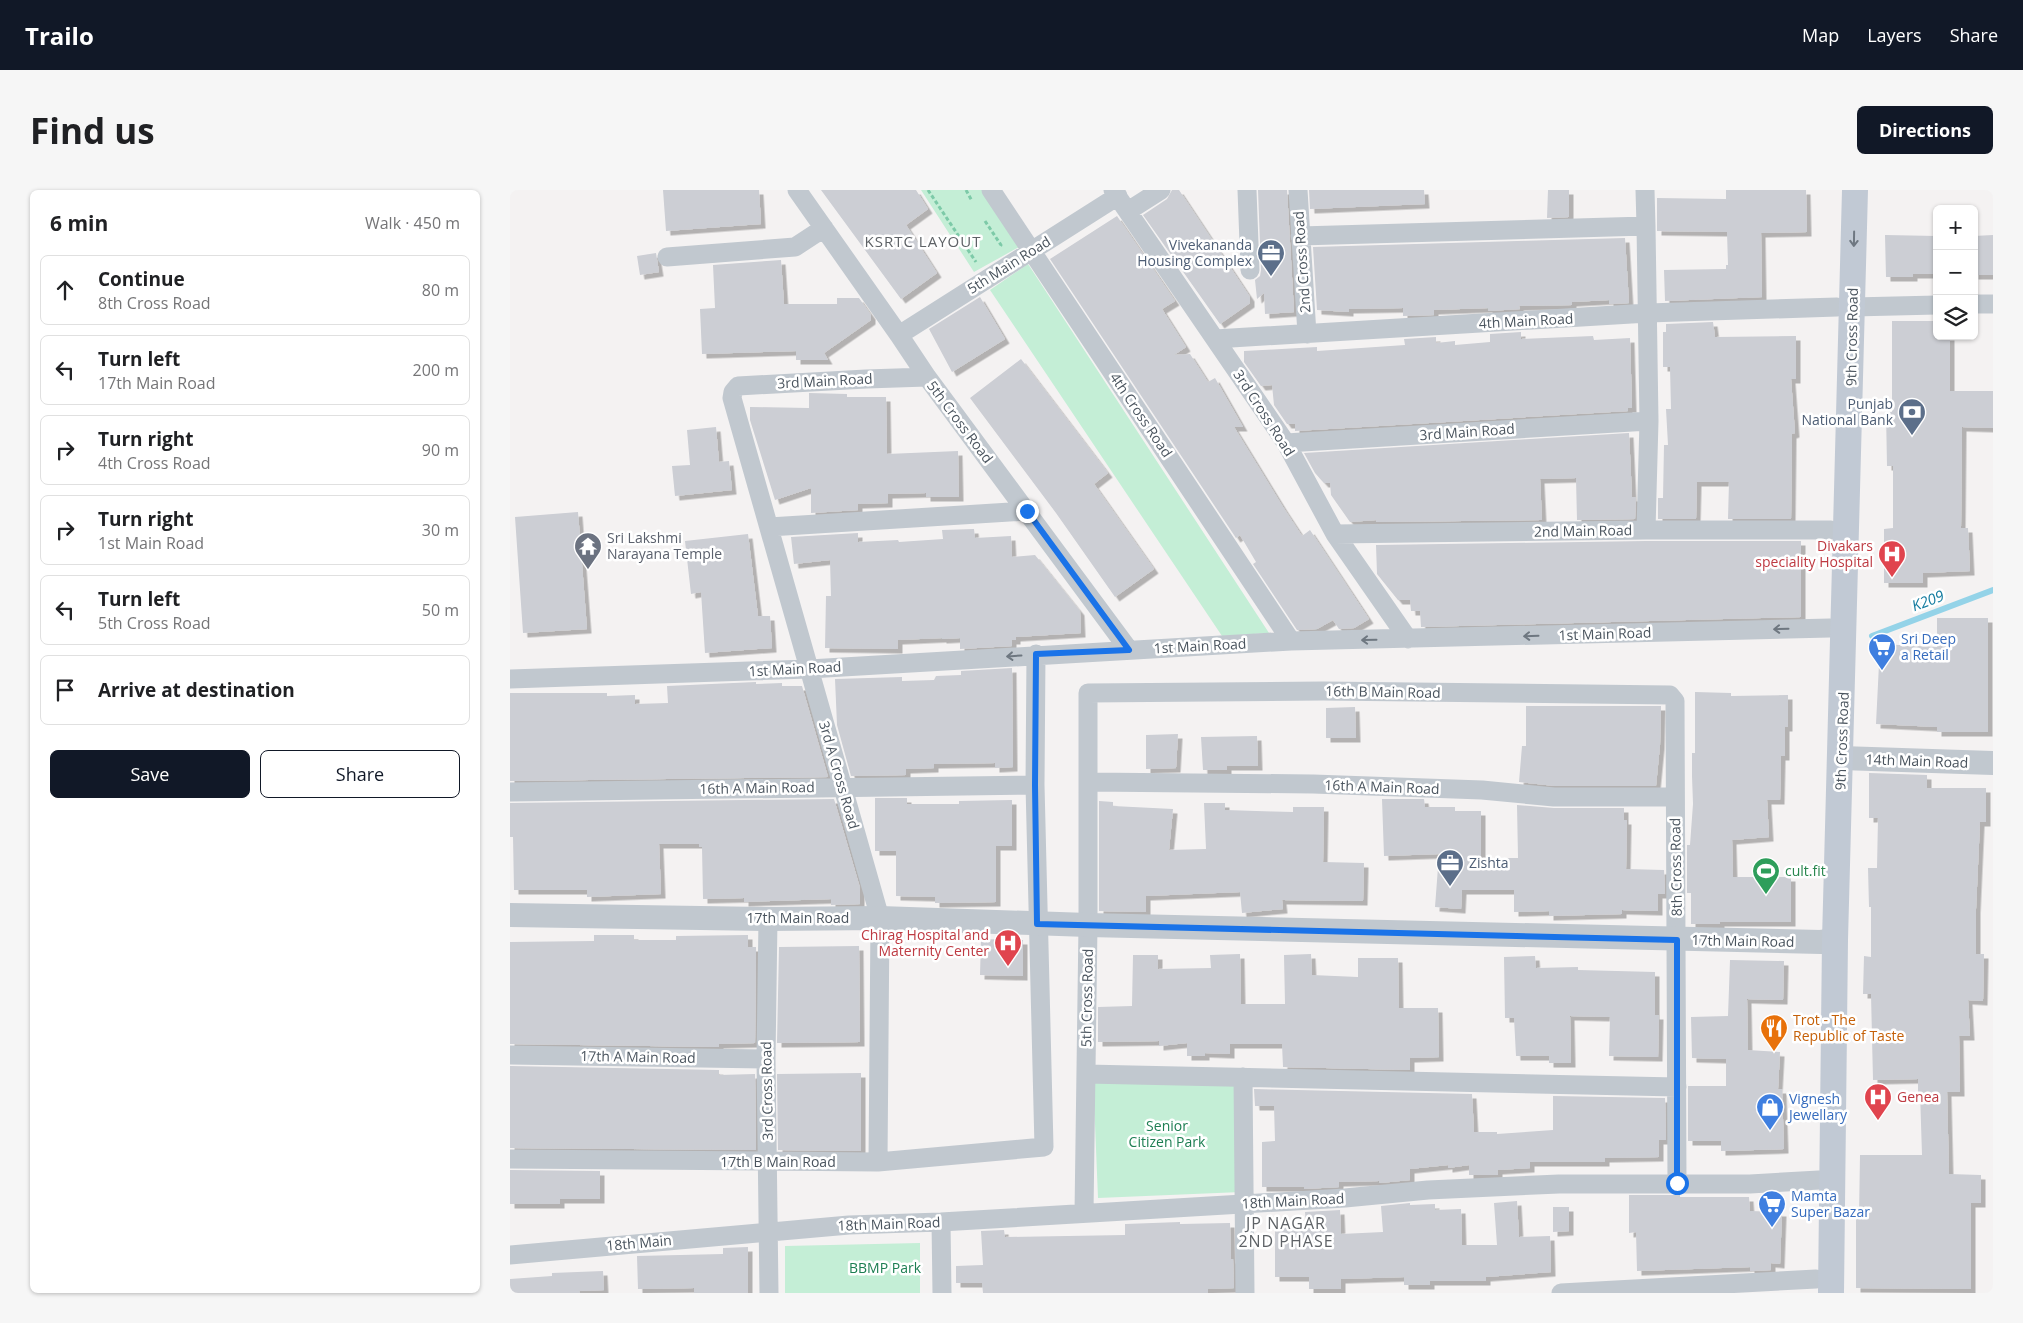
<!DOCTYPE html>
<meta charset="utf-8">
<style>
:root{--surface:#fff;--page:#f6f6f6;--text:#202124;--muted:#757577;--line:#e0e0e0;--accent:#111827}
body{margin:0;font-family:"Open Sans",sans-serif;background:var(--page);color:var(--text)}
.controls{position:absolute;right:15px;top:15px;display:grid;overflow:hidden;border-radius:8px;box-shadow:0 1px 4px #0004}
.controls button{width:45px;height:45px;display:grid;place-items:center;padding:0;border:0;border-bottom:1px solid var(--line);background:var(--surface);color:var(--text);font:25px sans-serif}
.stop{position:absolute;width:15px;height:15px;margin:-11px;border:4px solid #1a73e8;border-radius:50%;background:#fff}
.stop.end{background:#1a73e8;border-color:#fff;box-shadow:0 1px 5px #0008}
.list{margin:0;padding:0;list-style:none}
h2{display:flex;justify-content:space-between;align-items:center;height:65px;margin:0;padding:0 20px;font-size:21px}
h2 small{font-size:16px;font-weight:400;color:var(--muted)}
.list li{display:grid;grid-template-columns:32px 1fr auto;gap:15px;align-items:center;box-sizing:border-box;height:70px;margin:0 10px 10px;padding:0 10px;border:1px solid var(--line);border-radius:8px}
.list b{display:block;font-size:19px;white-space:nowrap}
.list p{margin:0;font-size:16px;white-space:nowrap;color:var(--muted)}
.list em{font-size:16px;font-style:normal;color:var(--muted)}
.actions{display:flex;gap:10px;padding:15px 20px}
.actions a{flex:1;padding:11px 0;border:1px solid var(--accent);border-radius:8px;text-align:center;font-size:18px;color:var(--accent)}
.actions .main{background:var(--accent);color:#fff}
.icon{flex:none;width:28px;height:28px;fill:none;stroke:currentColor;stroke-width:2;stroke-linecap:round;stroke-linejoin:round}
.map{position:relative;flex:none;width:1483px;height:1103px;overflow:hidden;border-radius:8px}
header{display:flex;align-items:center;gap:30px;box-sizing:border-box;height:70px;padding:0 25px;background:var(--accent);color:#fff}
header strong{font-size:24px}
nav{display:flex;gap:28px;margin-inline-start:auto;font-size:18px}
.intro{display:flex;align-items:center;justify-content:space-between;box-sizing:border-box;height:120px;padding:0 30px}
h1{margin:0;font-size:35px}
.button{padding:12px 22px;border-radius:8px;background:var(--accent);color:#fff;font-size:18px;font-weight:700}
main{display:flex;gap:30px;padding:0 30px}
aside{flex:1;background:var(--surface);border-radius:8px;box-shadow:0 1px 4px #0004}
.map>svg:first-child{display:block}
.green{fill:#c4eed6}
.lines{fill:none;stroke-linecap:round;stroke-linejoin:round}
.stream{stroke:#94d3e8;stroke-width:6}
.building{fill:#ccced4;filter:url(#shadow)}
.path{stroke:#7dcaa8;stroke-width:3;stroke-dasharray:4 2.5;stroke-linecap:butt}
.minor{stroke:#c1c8cf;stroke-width:19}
.tertiary{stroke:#c1c8cf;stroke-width:24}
.secondary{stroke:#c1c9d4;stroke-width:26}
.oneway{stroke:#6e7781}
.oneway2{stroke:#6e7780}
.route{stroke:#1a73e8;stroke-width:6}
.labels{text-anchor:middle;stroke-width:5;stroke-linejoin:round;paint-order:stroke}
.service-label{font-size:14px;fill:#4e5e75;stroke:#fff;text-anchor:end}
.street-label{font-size:14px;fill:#4a545e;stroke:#fff}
.worship-label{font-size:14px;fill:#5b616d;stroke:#fff;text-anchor:start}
.health-label{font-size:14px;fill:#be3a42;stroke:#fff;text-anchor:end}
.shop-label{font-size:14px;fill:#366cbe;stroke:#fff;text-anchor:start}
.leisure-label{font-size:14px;fill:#27864d;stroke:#fff;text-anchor:start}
.food-label{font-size:14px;fill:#c56008;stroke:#fff;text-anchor:start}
.park-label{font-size:14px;fill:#1d7e52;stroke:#fff}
.neighbourhood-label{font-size:15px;letter-spacing:1px;fill:#5e6266;stroke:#fff}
.water-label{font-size:15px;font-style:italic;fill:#157ca0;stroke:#fff}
.quarter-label{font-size:16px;letter-spacing:1px;fill:#5e6266;stroke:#fff}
</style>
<header>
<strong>Trailo</strong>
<nav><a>Map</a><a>Layers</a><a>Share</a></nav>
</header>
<div class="intro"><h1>Find us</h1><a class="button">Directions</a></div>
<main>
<aside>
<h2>6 min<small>Walk · 450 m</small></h2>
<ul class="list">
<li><svg class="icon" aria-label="ahead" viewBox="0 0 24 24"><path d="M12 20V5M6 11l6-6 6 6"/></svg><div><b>Continue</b><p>8th Cross Road</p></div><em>80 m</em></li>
<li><svg class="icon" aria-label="left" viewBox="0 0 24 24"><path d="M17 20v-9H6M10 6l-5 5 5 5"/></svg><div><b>Turn left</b><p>17th Main Road</p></div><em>200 m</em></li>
<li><svg class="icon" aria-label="right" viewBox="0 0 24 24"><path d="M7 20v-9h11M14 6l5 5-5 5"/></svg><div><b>Turn right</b><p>4th Cross Road</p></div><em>90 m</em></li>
<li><svg class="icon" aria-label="right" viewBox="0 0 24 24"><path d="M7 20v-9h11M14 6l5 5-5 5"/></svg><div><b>Turn right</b><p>1st Main Road</p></div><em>30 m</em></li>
<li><svg class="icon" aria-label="left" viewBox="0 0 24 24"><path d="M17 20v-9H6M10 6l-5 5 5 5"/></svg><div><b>Turn left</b><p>5th Cross Road</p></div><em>50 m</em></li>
<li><svg class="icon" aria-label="arrive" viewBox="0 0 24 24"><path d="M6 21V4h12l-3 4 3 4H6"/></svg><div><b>Arrive at destination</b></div></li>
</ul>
<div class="actions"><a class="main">Save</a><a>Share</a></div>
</aside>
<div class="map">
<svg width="1483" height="1103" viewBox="0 0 1483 1103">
<defs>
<filter id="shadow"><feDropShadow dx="4.5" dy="4.5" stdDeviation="0" flood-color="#0004"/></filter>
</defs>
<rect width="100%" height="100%" fill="#f4f2f2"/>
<path class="green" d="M411,0H472L509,57L464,82Z
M518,74L759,443L712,446L480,100Z
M726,879L731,1002L588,1008L583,885Z
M410,1053V1103H275V1056Z"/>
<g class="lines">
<path class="stream" d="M1362,446L1483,400"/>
</g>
<path class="building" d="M153,0H249L251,34L156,41Z
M311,0H406L418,19L396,35L427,83L391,109Z
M662,0H669L740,107V113L710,134L633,25L657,9Z
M748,0H777L784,122L755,124L754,103L747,109L745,90L750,86L751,80Z
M799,0H914L915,14L800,19Z
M1038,0H1059V27L1037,28Z
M1216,0H1296L1297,42L1251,43L1252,107L1155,111L1154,80L1216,79V75H1218L1217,42L1147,41V8L1216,9Z
M607,26L665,111L652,119L676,157L664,165L680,164L698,192L705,188L733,237H724L773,317L792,346L800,340L859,429L844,438L829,439L823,430L807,439L787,440L743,374L746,372L730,345L726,348L540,69Z
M1375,45L1427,46V84H1403V87H1376Z
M1483,45V85H1464V46Z
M1115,48L1119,113L1099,114V110L1062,112V115L1009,116L1010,119L978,121V118L924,120V125L893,126V118L839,119V122L807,120L803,57Z
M146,63L149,82L130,85L127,66Z
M271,70L274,114H327V108H349L361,125V130L314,163L318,170H286V161L192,164L190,119L205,118L203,75Z
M470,107L495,149L442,182L419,139Z
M1382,131H1427V146H1440V201H1483V238L1452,237L1451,338H1458L1460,381L1413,383V393H1374V339L1383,338V276H1377L1376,222H1382Z
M1203,132L1205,147L1286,146V189H1281L1285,243L1282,244L1281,329H1218L1219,292H1187L1186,329H1148V308H1153L1154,255H1158L1156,219H1161L1160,177H1153V142H1156V134Z
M1011,142V149L1083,146L1084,150L1120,148L1122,218H1118V221L785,241V234H777L764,215L762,195L751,196L734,172V161L807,157V161L895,155L894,149L926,147V153L945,151V155L980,152V144Z
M511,169L598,283L584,294L644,379L605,407L546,323L460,208Z
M299,203L337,204V207H376L377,264L448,261L449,307H416V303L378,304V313L348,314V320L301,323V298L265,310L240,230V217L299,218Z
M206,237L209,272L219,271L222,300L165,306L162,276L180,275L177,240Z
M1119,243L1122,307H1126L1125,329L1067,330L1066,288L1030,289L1032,330L866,332V330L840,332L821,305L820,293H814L805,283L794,263Z
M68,322L77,439L13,443L5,327Z
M464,339L465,348L501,346L502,367L525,365L570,421L571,443L506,447V450H502V456L450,459V448L432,449V448L388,450V459L315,458L316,406H321L320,370L284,374L281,347L348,343V352L388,350L389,352L433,349L432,340Z
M238,344L248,426H260L262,458L195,463L191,402L181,404L175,351Z
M1136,351H1291V427L911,437L910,421H901L900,410H888L867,384L866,355Z
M1427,428H1478V542H1427V537L1366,534L1370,454L1427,457Z
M502,478L503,577L485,578V573L424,574V578L396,579V585L341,586L327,535L325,489L392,487V491L424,490L426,486L451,485V481Z
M246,492V494L272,493V496H292L318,587L0,591V503H97V506L125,505V514L158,513L157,496Z
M1185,502L1221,503V506L1278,505V537H1275V566H1271L1270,610H1257L1259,647L1222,650L1223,687H1281V732H1210V734H1181V703H1177V655H1180L1183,614L1182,586V563H1185Z
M1016,516H1151L1150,555L1146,596H1045L1009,592L1012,556H1016Z
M845,517L846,548H816V518Z
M668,544L666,578L636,579V545Z
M747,546L748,576H717V580H693L691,547Z
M1359,583L1417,585V598H1476V632H1470L1466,719V764H1474L1473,811L1458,810L1460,846H1449L1450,902H1437L1439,984L1471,985V1013H1461V1099L1346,1098V1027H1349L1350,965H1412L1410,902H1408V889L1363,890L1361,804H1353L1354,766L1361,767V717H1359L1358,678H1367L1368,628H1359Z
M365,608H397V614H449V611L502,610V656H486V712L425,713V707L386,706V661H365Z
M324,609L350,698V714L321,715V709L234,712V708L193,709L192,657H189V654H149L151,704L77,707V700H4L3,647H0V613Z
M872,609H914L915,617H945V621H971V668H1008L1007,615L1044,618H1114V630H1117L1116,679L1154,680L1155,704H1148V721L1112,720V724L1039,726V721L1004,722V700H952L951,719L925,717L929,664L874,666Z
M589,611L603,612V616L663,619L659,660L696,659L694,613H715V620L783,622V617H814L813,672L854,673L853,711L772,710L773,719L732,723L730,702L636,706V722L589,721Z
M84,745H124V750H166V746L238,745V757H246L245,853L209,854V857L0,854V752L84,751Z
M471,749L513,750V786L470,785Z
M349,756L350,852L267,853L269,757Z
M730,764L731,814H775L774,765L801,764L802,785L848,787V768H888L889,818H928L929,867L900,868V880L773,877L772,854H720V864L695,863V866H677V853L649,856V851L588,852V817L622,816L623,765H648V779L701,778L700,765Z
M1025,766L1026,778L1068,777V780L1145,782V825H1149L1148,867L1099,866L1100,827L1060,826L1061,873H1039V866H1006L1004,828H995L994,767Z
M1220,770L1274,771L1273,810L1237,809L1238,860L1270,862L1268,899H1272L1274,959L1211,961V951H1178V896H1216V869L1182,868L1181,827L1218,826Z
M0,876L209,880V885L245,884L246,960L0,958Z
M351,883V961L268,960L267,884Z
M744,899L962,904L964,942H987V944L1043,940V906L1155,908L1156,950H1149V967L1095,968V972H1020V978L988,980V985H959V975L938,978V975L900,979V990L870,993L869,991L829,992V997L794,999V997H752V952L765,951L764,916H745Z
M0,980L90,981V1009H50V1014H0Z
M1119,1005H1170V1007H1239L1240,1021L1272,1022L1270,1074L1261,1073V1080L1240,1081V1077L1127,1081L1126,1042L1119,1043Z
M1007,1011L1009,1047L1040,1046L1041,1082L976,1087V1091H920V1095H894V1087L831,1089V1099H799V1087H765V1035H796L795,1022L830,1020L831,1044L873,1042L871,1016L900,1013V1015L925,1014V1020L951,1019L952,1055H987L984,1013Z
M1043,1017H1059V1041L1043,1042Z
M670,1032V1034L720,1033L721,1069H723L724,1098L698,1099V1103H473L472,1093H446V1076L473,1075L471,1041L494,1040L495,1047L615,1045V1034Z
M238,1057V1103H184V1098L128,1099L127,1066L213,1064V1058Z
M93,1081L94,1100L69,1101L70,1103H0V1089L42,1086V1083Z"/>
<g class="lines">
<path class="path" d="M418,0L466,72
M456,0L462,11
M475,31L491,55L490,57"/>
<path class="minor" d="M287,0L389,145L417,187L619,460
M481,0L781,451
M603,0L776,253L825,344L898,449
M737,0L740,80
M788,0L797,144
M1135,0L1136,36
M618,21L651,0
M790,46L1136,36L1139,231L1136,340
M157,67L285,57L314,38
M1464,114H1483
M1343,117L1427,115
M389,145L608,6
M705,149L1138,123L1327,117
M776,253L1139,231
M259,337L517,321
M825,344L1136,340H1321
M0,489L299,479L781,451L1320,438
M579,592L803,594L972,600L1044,607H1164
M0,602L525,595
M258,729L256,869L259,1103
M0,865L256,869
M576,884L1167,897
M733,887L735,1103
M0,969L368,972L534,957L525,595L526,464
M368,972L370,728L222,208L223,202L228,196L356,189L417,187
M574,1023L578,735V503L813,501L1160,505L1165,511L1167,993
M431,1032L432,1103
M0,1065L339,1035L431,1032L835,1008L918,1000L1049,994H1240L1309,990
M1051,1103L1306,1089"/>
<path class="tertiary" d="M1331,568L1483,573
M0,725L258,729L370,728L578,735L1311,752L1325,750"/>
<path class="secondary" d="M1321,1103L1325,750L1345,0"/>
</g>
<defs><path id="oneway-shaft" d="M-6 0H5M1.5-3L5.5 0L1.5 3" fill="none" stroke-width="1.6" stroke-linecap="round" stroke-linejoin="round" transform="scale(1.25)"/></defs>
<use class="oneway" href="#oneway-shaft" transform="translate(1344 49) rotate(91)"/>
<g class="oneway2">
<use href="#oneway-shaft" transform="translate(1271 439) rotate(178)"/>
<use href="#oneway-shaft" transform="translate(1021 446) rotate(178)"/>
<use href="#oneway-shaft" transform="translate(859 450) rotate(179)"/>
<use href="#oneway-shaft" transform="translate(504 466) rotate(176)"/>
</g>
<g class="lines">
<path class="route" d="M517,321L619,460L526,464L525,595L527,734L1167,750V993"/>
</g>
<defs>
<g id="office-pin" transform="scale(1.4375)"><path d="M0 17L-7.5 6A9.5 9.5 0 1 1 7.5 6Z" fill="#5c6f8a" stroke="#fff"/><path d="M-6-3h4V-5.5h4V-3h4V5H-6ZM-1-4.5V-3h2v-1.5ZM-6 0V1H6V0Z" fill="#fff"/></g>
<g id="bank-pin" transform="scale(1.4375)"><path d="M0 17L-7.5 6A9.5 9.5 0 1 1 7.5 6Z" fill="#5c6f8a" stroke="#fff"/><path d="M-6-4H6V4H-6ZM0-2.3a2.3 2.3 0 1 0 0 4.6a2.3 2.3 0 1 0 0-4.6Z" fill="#fff"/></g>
<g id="temple-pin" transform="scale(1.4375)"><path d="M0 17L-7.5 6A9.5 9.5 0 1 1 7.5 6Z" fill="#6b7280" stroke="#fff"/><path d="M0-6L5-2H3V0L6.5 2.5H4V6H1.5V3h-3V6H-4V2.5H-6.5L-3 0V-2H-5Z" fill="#fff"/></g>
<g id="hospital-pin" transform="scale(1.4375)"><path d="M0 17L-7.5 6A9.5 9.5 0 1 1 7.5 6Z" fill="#e0444e" stroke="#fff"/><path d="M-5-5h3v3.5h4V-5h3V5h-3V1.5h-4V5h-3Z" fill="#fff"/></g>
<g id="supermarket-pin" transform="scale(1.4375)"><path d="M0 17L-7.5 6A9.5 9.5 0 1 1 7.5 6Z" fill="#3f7fe0" stroke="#fff"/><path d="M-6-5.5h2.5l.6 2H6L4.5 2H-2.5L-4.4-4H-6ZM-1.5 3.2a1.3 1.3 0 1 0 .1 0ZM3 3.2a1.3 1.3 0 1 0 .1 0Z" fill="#fff"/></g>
<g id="stadium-pin" transform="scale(1.4375)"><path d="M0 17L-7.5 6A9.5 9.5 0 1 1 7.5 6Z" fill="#2e9e5b" stroke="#fff"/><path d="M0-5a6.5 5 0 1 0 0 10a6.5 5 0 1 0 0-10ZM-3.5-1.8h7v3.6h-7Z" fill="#fff"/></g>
<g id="restaurant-pin" transform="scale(1.4375)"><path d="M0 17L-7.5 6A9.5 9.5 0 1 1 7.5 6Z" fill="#e8710a" stroke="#fff"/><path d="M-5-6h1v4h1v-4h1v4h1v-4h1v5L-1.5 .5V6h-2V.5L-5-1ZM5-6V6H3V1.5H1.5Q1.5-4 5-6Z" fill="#fff"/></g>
<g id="shop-pin" transform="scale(1.4375)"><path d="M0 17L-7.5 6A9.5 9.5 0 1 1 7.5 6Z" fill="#3f7fe0" stroke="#fff"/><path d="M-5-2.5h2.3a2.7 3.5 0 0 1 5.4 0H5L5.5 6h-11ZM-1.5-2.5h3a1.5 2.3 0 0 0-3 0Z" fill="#fff"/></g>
</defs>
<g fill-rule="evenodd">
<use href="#office-pin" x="761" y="63"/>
<use href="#bank-pin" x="1402" y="222"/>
<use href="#temple-pin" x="78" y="356"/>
<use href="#hospital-pin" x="1382" y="364"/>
<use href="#supermarket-pin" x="1372" y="457"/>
<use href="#office-pin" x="940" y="673"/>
<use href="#stadium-pin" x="1256" y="681"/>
<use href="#hospital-pin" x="498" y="753"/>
<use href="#restaurant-pin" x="1264" y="838"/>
<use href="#hospital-pin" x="1368" y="907"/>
<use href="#shop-pin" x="1260" y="917"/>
<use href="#supermarket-pin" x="1262" y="1014"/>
</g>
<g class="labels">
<g class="service-label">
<text x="742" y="60">Vivekananda<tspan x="742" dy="16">Housing Complex</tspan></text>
<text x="1383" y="219">Punjab<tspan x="1383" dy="16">National Bank</tspan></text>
<text x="959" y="678" text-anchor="start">Zishta</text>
</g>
<g class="street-label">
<text transform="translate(792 72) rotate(-94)" y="5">2nd Cross Road</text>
<text transform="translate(499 75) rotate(-32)" y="5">5th Main Road</text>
<text transform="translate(1016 131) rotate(-3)" y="5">4th Main Road</text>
<text transform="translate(1342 147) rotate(-89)" y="5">9th Cross Road</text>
<text transform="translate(315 191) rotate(-3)" y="5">3rd Main Road</text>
<text transform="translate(754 223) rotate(57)" y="5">3rd Cross Road</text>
<text transform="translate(631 225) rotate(56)" y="5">4th Cross Road</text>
<text transform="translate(450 232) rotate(53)" y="5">5th Cross Road</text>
<text transform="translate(957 242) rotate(-4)" y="5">3rd Main Road</text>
<text transform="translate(1073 341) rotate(-1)" y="5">2nd Main Road</text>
<text transform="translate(1095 444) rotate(-2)" y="5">1st Main Road</text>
<text transform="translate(690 456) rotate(-3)" y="5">1st Main Road</text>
<text transform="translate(285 479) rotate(-3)" y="5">1st Main Road</text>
<text transform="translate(873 502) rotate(1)" y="5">16th B Main Road</text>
<text transform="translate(1332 551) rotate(-88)" y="5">9th Cross Road</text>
<text transform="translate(1407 571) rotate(2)" y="5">14th Main Road</text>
<text transform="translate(329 585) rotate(74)" y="5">3rd A Cross Road</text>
<text transform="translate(872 597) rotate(2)" y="5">16th A Main Road</text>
<text transform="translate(247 598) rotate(-1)" y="5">16th A Main Road</text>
<text transform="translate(1166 677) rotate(-91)" y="5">8th Cross Road</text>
<text x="288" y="733">17th Main Road</text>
<text transform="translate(1233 751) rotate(1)" y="5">17th Main Road</text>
<text transform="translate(577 808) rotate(-89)" y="5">5th Cross Road</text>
<text transform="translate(128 867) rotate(1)" y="5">17th A Main Road</text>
<text transform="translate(257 901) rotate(-91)" y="5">3rd Cross Road</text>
<text x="268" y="977">17th B Main Road</text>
<text transform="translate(783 1011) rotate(-3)" y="5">18th Main Road</text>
<text transform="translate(379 1034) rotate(-2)" y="5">18th Main Road</text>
<text transform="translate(129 1053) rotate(-5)" y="5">18th Main</text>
</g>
<g class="worship-label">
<text x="97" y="353">Sri Lakshmi<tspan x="97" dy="16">Narayana Temple</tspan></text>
</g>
<g class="health-label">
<text x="1363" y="361">Divakars<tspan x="1363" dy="16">speciality Hospital</tspan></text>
<text x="479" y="750">Chirag Hospital and<tspan x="479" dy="16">Maternity Center</tspan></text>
<text x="1387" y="912" text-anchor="start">Genea</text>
</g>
<g class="shop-label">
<text x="1391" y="454">Sri Deep<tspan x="1391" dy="16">a Retail</tspan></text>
<text x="1279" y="914">Vignesh<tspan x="1279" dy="16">Jewellary</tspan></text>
<text x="1281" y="1011">Mamta<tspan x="1281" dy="16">Super Bazar</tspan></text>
</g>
<g class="leisure-label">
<text x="1275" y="686">cult.fit</text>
</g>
<g class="food-label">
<text x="1283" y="835">Trot - The<tspan x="1283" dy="16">Republic of Taste</tspan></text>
</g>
<g class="park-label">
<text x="657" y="941">Senior<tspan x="657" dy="16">Citizen Park</tspan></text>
<text x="375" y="1083">BBMP Park</text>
</g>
<g class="neighbourhood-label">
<text x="413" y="57">KSRTC LAYOUT</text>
</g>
<g class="water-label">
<text transform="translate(1418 411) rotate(-21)" y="5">K209</text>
</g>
<g class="quarter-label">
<text x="776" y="1039">JP NAGAR<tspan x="776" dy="18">2ND PHASE</tspan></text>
</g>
</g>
</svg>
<div class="controls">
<button>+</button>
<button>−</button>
<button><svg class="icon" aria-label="layers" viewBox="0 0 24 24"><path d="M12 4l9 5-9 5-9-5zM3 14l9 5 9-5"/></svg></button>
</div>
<div class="stop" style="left:1167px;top:993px"></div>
<div class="stop end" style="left:517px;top:321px"></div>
</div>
</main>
